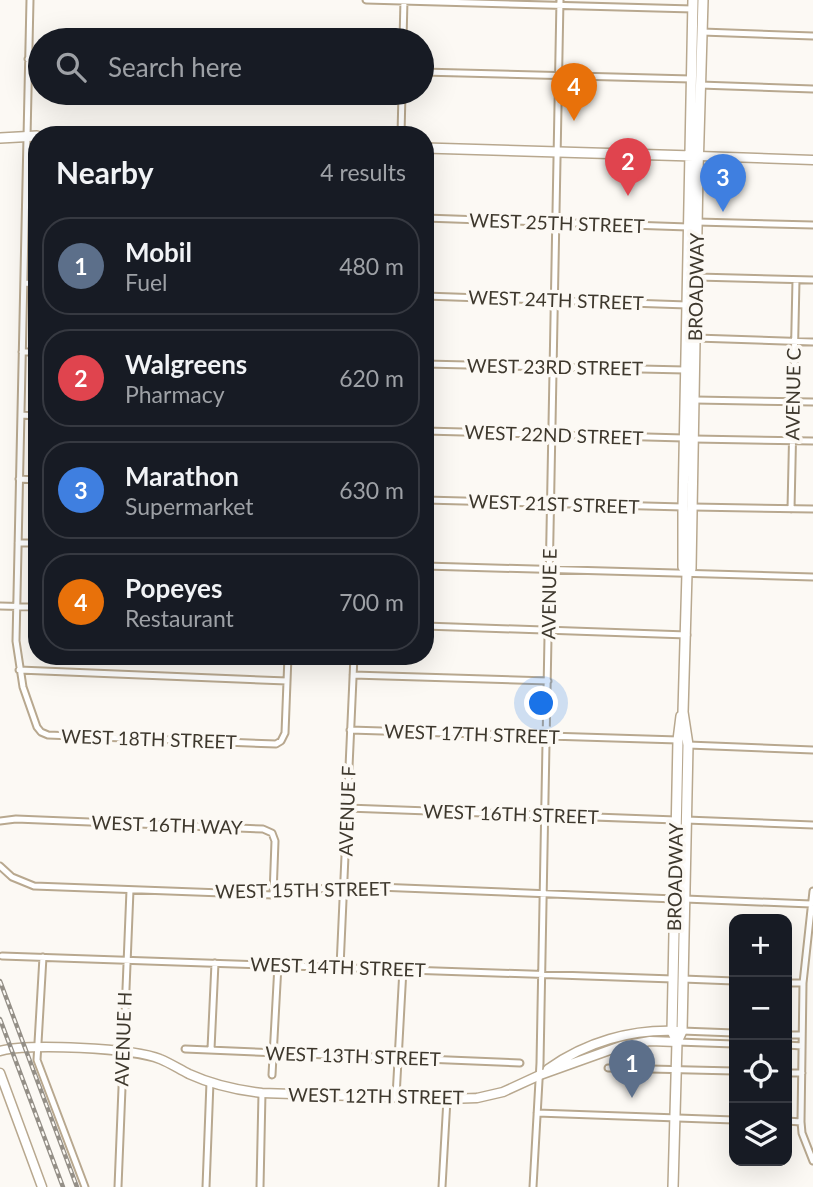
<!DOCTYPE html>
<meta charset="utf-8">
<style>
:root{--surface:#171b24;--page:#20242c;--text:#f1f3f6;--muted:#9ea1a6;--line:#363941;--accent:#db2777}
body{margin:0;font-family:Lato,sans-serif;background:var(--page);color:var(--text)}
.controls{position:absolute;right:21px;bottom:21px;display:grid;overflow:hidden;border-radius:14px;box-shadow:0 7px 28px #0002}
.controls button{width:63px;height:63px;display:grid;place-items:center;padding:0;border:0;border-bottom:2px solid var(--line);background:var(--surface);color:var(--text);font:35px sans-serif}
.you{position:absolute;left:542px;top:704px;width:24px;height:24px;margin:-18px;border:5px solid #fff;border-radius:50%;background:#1a73e8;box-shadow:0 0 0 10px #1a73e833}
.badge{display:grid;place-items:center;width:46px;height:46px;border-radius:50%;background:var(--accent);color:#fff;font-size:23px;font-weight:700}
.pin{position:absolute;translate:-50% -58px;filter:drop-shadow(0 2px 4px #0008)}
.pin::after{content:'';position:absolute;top:37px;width:24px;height:21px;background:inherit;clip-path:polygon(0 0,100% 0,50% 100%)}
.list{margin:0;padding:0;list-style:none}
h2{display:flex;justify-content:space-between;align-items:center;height:91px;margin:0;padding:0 28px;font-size:30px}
h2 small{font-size:23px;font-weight:400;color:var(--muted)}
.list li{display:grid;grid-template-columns:46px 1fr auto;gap:21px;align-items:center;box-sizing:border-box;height:98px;margin:0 14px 14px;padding:0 14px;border:2px solid var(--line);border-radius:28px}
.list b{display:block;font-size:26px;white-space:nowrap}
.list p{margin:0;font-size:23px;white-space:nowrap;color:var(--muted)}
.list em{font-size:23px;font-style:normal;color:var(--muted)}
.icon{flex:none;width:38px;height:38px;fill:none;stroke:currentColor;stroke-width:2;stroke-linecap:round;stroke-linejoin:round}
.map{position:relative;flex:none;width:813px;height:1187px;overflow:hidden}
.search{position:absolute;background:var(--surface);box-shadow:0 7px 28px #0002;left:28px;top:28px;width:406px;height:77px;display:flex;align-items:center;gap:18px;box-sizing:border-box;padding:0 24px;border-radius:38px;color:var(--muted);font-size:26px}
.panel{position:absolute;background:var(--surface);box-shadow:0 7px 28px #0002;left:28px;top:126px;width:406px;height:539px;border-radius:28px}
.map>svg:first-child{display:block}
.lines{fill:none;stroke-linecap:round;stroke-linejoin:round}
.street-casing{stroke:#b8a88f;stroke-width:9}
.secondary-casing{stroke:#b8a88f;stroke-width:11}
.primary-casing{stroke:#b8a88f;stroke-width:12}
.street{stroke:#fff;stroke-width:5}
.secondary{stroke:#fff;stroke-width:8}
.primary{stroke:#fff;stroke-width:9}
.rail-casing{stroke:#948f87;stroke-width:4.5}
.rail{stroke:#fcf9f4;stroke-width:2;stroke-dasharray:5;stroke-linecap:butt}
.labels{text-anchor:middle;stroke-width:7;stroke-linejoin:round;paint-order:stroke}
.street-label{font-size:19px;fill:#3e382d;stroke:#fcf9f4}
</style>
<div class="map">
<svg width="813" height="1187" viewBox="0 0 813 1187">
<rect width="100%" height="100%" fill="#fcf9f4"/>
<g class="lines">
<g class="street-casing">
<path id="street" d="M30,0L16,641L23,687L37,727L41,732L48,735L276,744L281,741L285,733L288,656
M366,0L693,9
M702,32L813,36
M403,40L404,0
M28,59L40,60
M422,72L691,79
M700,85L813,89
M401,135L402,93
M26,206H37
M425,218L688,227
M697,222L813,225
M697,277L813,280
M24,283L37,284
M425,296L687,305
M696,338L813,342
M22,352H37
M425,364L685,370
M695,400L813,402
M21,415L37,416
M425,431L684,438
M694,439L813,441
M19,479L37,480
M425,500L683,507
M693,507L813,509
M791,509L796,280
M18,543H37
M425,566L813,577
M0,606L37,607
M425,626L687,635
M19,670L287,681
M353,675L548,681
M350,730L678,740
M688,745L813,750
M347,808L676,820
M686,820L813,825
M0,821L16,819L263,829L272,833L275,841L273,895
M0,866L12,877L34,886L273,895L289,888L335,889L352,886L675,899
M813,891L803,983L801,1122L802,1133L813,1161
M685,899L811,904
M2,956L673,979
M43,957L37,1060L85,1187
M340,967L354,656
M683,979L734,981
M787,983H803
M682,1031L734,1033
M787,1035H802
M677,1042L734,1044
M787,1045L802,1046
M185,1049L520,1063
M211,1049L215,963
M608,1068L734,1071
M787,1073H802
M272,1075L278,965
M396,1097L403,969
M537,1113L734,1120
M787,1121L801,1122
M118,1187L130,890
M206,1187L210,1082
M260,1187L262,1093
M442,1187L447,1099
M533,1187L540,1063L560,0"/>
</g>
<g class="secondary-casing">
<path id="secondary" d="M699,156L813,160
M0,1051C25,1043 135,1048 160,1059C170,1063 179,1069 189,1074C213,1085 236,1090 262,1093L447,1099L477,1098L503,1092L540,1075L621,1046L650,1041L677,1042
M548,1069C586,1042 631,1029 677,1031
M0,1073L42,1187"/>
</g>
<g class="primary-casing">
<path id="primary" d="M0,138L37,136
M425,148L693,156
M687,573L683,567V507L693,0
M677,1042L672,1031L678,740L681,716
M673,1187L677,1042L682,1031L688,745L683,712L687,573L691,569L698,171L703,0"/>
</g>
<use href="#street" class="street"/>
<use href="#secondary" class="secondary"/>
<use href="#primary" class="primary"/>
<g class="rail-casing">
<path id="rail" d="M0,981L77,1187
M0,1019L63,1187"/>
</g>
<use href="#rail" class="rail"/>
</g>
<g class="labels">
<g class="street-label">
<text transform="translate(557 223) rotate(2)" y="7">WEST 25TH STREET</text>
<text transform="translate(696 287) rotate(-89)" y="7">BROADWAY</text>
<text transform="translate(556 300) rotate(2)" y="7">WEST 24TH STREET</text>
<text transform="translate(555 367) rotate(1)" y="7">WEST 23RD STREET</text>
<text transform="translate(793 394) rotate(-89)" y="7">AVENUE C</text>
<text transform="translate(554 435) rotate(2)" y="7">WEST 22ND STREET</text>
<text transform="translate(554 504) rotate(2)" y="7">WEST 21ST STREET</text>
<text transform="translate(549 594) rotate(-89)" y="7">AVENUE E</text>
<text transform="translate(472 734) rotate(2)" y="7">WEST 17TH STREET</text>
<text transform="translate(149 739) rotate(2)" y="7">WEST 18TH STREET</text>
<text transform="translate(347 811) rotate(-88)" y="7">AVENUE F</text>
<text transform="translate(511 814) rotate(2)" y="7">WEST 16TH STREET</text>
<text transform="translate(167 825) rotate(2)" y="7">WEST 16TH WAY</text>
<text transform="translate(675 877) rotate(-89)" y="7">BROADWAY</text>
<text transform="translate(303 890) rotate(-1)" y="7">WEST 15TH STREET</text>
<text transform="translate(338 967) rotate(2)" y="7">WEST 14TH STREET</text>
<text transform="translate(123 1039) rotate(-88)" y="7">AVENUE H</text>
<text transform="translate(353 1056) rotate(2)" y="7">WEST 13TH STREET</text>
<text transform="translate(376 1096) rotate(1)" y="7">WEST 12TH STREET</text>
</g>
</g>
</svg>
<div class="controls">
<button>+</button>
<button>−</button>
<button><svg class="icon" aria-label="locate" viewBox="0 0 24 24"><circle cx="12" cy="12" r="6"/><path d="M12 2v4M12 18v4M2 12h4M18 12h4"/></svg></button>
<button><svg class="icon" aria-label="layers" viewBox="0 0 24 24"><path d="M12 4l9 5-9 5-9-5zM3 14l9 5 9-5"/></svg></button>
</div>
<div class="you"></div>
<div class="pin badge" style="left:632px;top:1098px;background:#5c6f8a">1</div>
<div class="pin badge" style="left:628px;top:196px;background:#e0444e">2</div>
<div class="pin badge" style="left:723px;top:212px;background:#3f7fe0">3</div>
<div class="pin badge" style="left:574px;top:121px;background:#e8710a">4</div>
<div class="search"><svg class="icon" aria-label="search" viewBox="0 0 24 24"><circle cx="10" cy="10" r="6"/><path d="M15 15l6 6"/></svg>Search here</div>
<section class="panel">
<h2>Nearby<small>4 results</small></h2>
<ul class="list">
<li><span class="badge" style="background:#5c6f8a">1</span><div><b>Mobil</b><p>Fuel</p></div><em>480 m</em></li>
<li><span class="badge" style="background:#e0444e">2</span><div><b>Walgreens</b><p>Pharmacy</p></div><em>620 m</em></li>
<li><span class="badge" style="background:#3f7fe0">3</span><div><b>Marathon</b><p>Supermarket</p></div><em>630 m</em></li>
<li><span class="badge" style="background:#e8710a">4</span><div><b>Popeyes</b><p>Restaurant</p></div><em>700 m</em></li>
</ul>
</section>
</div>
